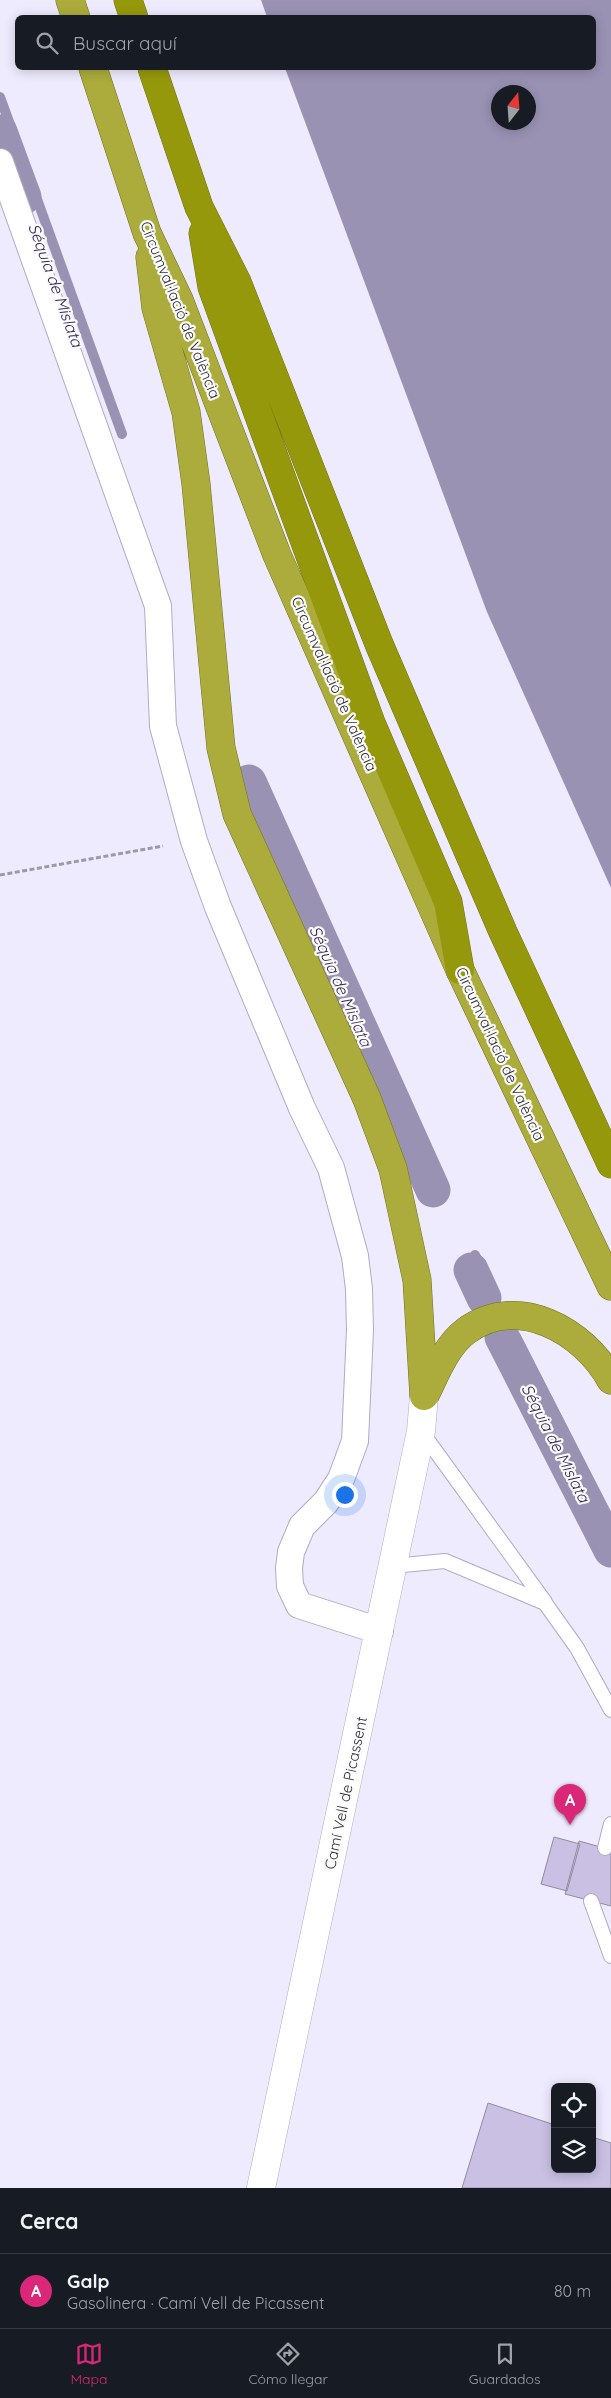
<!DOCTYPE html>
<html lang="es">
<meta charset="utf-8">
<style>
:root{--surface:#171b24;--page:#242831;--text:#f1f3f6;--muted:#9ea1a6;--line:#363941;--accent:#db2777}
body{margin:0;font-family:Quicksand,sans-serif;background:var(--page);color:var(--text)}
.controls{position:absolute;right:15px;bottom:15px;display:grid;overflow:hidden;border-radius:8px;box-shadow:0 2px 12px #0003}
.controls button{width:45px;height:45px;display:grid;place-items:center;padding:0;border:0;border-bottom:1px solid var(--line);background:var(--surface);color:var(--text);font:25px sans-serif}
.compass{position:absolute;left:491px;top:85px;width:45px;height:45px;border-radius:50%;background:var(--surface);box-shadow:0 2px 12px #0003;rotate:17deg}
.you{position:absolute;left:344px;top:1494px;width:18px;height:18px;margin:-12px;border:4px solid #fff;border-radius:50%;background:#1a73e8;box-shadow:0 0 0 8px #1a73e833}
.badge{display:grid;place-items:center;width:32px;height:32px;border-radius:50%;background:var(--accent);color:#fff;font-size:16px;font-weight:700}
.pin{position:absolute;translate:-50% -41px;filter:drop-shadow(0 1px 2px #0008)}
.pin::after{content:'';position:absolute;top:26px;width:18px;height:15px;background:inherit;clip-path:polygon(0 0,100% 0,50% 100%)}
.list{margin:0;padding:0;list-style:none}
h2{display:flex;justify-content:space-between;align-items:center;height:65px;margin:0;padding:0 20px;font-size:21px}
h2 small{font-size:16px;font-weight:400;color:var(--muted)}
.list li{display:grid;grid-template-columns:32px 1fr auto;gap:15px;align-items:center;box-sizing:border-box;height:75px;padding:0 20px;border-top:1px solid var(--line)}
.list b{display:block;font-size:19px;white-space:nowrap}
.list p{margin:0;font-size:16px;white-space:nowrap;color:var(--muted)}
.list em{font-size:16px;font-style:normal;color:var(--muted)}
.icon{flex:none;width:28px;height:28px;fill:none;stroke:currentColor;stroke-width:2;stroke-linecap:round;stroke-linejoin:round}
.map{position:relative;flex:none;width:611px;height:2188px;overflow:hidden}
.search{position:absolute;background:var(--surface);box-shadow:0 2px 12px #0003;left:15px;right:15px;top:15px;height:55px;display:flex;align-items:center;gap:12px;box-sizing:border-box;padding:0 18px;border-radius:8px;color:var(--muted);font-size:19px}
.sheet{height:140px;background:var(--surface)}
nav{display:flex;justify-content:space-around;align-items:center;box-sizing:border-box;height:70px;border-top:1px solid var(--line);background:var(--surface);font-size:14px;color:var(--muted)}
nav a{display:grid;justify-items:center;gap:2px}
nav .on{color:var(--accent)}
.map>svg:first-child{display:block}
.water{fill:#9a92b3;fill-rule:evenodd}
.lines{fill:none;stroke-linecap:round;stroke-linejoin:round}
.stream{stroke:#9a92b3;stroke-width:10}
.canal{stroke:#9a92b3;stroke-width:35}
.building{fill:#c9c0e3;stroke:#908ba1}
.service-casing{stroke:#b1abc3;stroke-width:16}
.minor-casing{stroke:#b1abc3;stroke-width:28}
.tertiary-casing{stroke:#b1abc3;stroke-width:29}
.trunk-casing{stroke:#72721b;stroke-width:29}
.motorway-casing{stroke:#72721b;stroke-width:29}
.path{stroke:#9b98a7;stroke-width:3;stroke-dasharray:5 2.5;stroke-linecap:butt}
.service{stroke:#fff;stroke-width:14}
.minor{stroke:#fff;stroke-width:26}
.tertiary{stroke:#fff;stroke-width:28}
.trunk{stroke:#abac3c;stroke-width:28}
.motorway{stroke:#96980c;stroke-width:28}
.labels{text-anchor:middle;stroke-width:4.5;stroke-linejoin:round;paint-order:stroke}
.street-label{font-size:15px;fill:#2e2c36;stroke:#fbfbfb}
.water-label{font-size:16px;font-style:italic;fill:#362754;stroke:#fbfbfb}
</style>
<div class="map">
<svg width="611" height="2188" viewBox="0 0 611 2188">
<rect width="100%" height="100%" fill="#efebfe"/>
<path class="water" d="M261,0H611V888L487,612L285,68H594V18L267,17ZM498,92H528V122H498Z"/>
<g class="lines">
<path class="stream" d="M0,97L122,434
M261,779L442,1184
M475,1255L496,1296
M516,1337L611,1524"/>
<path class="canal" d="M0,132L24,197
M249,782L433,1190
M471,1270L484,1298
M502,1337L611,1550"/>
</g>
<path class="building" d="M554,1837L580,1844L567,1891L541,1884Z
M579,1841L611,1850V1906L565,1894Z
M488,2103L555,2125V2169H592V2137L611,2143V2188H462Z"/>
<g class="lines">
<g class="service-casing">
<path id="service" d="M421,1431L545,1602
M393,1566L445,1561L545,1603L577,1648L611,1710
M605,1848L611,1824
M591,1901L611,1956"/>
</g>
<g class="minor-casing">
<path id="minor" d="M0,162L158,606L163,726L194,841L218,907L302,1108L331,1168L355,1256L359,1289L360,1330L355,1441L341,1479L326,1502L302,1526L291,1552L289,1568L290,1586L299,1605L380,1631"/>
</g>
<g class="tertiary-casing">
<path id="tertiary" d="M261,2188L421,1431L424,1396"/>
</g>
<g class="trunk-casing">
<path id="trunk" d="M70,0L76,18
M93,68L147,233L179,300L277,555L460,970L611,1286
M150,257L156,308L186,412L196,484L221,748L237,814L367,1099L393,1169L417,1280L424,1396
M425,1395C436,1373 446,1346 466,1331C518,1293 584,1331 611,1380"/>
</g>
<g class="motorway-casing">
<path id="motorway" d="M128,0L134,18
M152,68L199,207L237,282L379,644L503,932L611,1164
M203,233L212,287L371,723L448,902L460,970"/>
</g>
<path class="path" d="M0,875L163,846"/>
<use href="#service" class="service"/>
<use href="#minor" class="minor"/>
<use href="#tertiary" class="tertiary"/>
<use href="#trunk" class="trunk"/>
<use href="#motorway" class="motorway"/>
</g>
<g class="labels">
<g class="street-label">
<text transform="translate(180 310) rotate(68)" y="5">Circumval·lació de València</text>
<text transform="translate(334 684) rotate(66)" y="5">Circumval·lació de València</text>
<text transform="translate(500 1054) rotate(65)" y="5">Circumval·lació de València</text>
<text transform="translate(346 1793) rotate(-78)" y="5">Camí Vell de Picassent</text>
</g>
<g class="water-label">
<text transform="translate(56 285) rotate(70)" y="6">Séquia de Mislata</text>
<text transform="translate(341 986) rotate(66)" y="6">Séquia de Mislata</text>
<text transform="translate(556 1443) rotate(63)" y="6">Séquia de Mislata</text>
</g>
</g>
</svg>
<div class="controls">
<button><svg class="icon" aria-label="locate" viewBox="0 0 24 24"><circle cx="12" cy="12" r="6"/><path d="M12 2v4M12 18v4M2 12h4M18 12h4"/></svg></button>
<button><svg class="icon" aria-label="layers" viewBox="0 0 24 24"><path d="M12 4l9 5-9 5-9-5zM3 14l9 5 9-5"/></svg></button>
</div>
<svg class="compass" viewBox="-18 -18 36 36"><path d="M0-13l5 13h-10z" fill="#e53935"/><path d="M0 13l5-13h-10z" fill="#9ea1a6"/></svg>
<div class="you"></div>
<div class="pin badge" style="left:570px;top:1825px">A</div>
<div class="search"><svg class="icon" aria-label="search" viewBox="0 0 24 24"><circle cx="10" cy="10" r="6"/><path d="M15 15l6 6"/></svg>Buscar aquí</div>
</div>
<section class="sheet">
<h2>Cerca<small></small></h2>
<ul class="list">
<li><span class="badge">A</span><div><b>Galp</b><p>Gasolinera · Camí Vell de Picassent</p></div><em>80 m</em></li>
</ul>
</section>
<nav>
<a class="on"><svg class="icon" aria-label="map" viewBox="0 0 24 24"><path d="M3 6l6-2 6 2 6-2v14l-6 2-6-2-6 2zM9 4v14M15 6v14"/></svg>Mapa</a>
<a><svg class="icon" aria-label="directions" viewBox="0 0 24 24"><path d="M12 3l9 9-9 9-9-9zM9 14v-3h6M13 9l2 2-2 2"/></svg>Cómo llegar</a>
<a><svg class="icon" aria-label="saved" viewBox="0 0 24 24"><path d="M7 4h10v16l-5-4-5 4z"/></svg>Guardados</a>
</nav>
